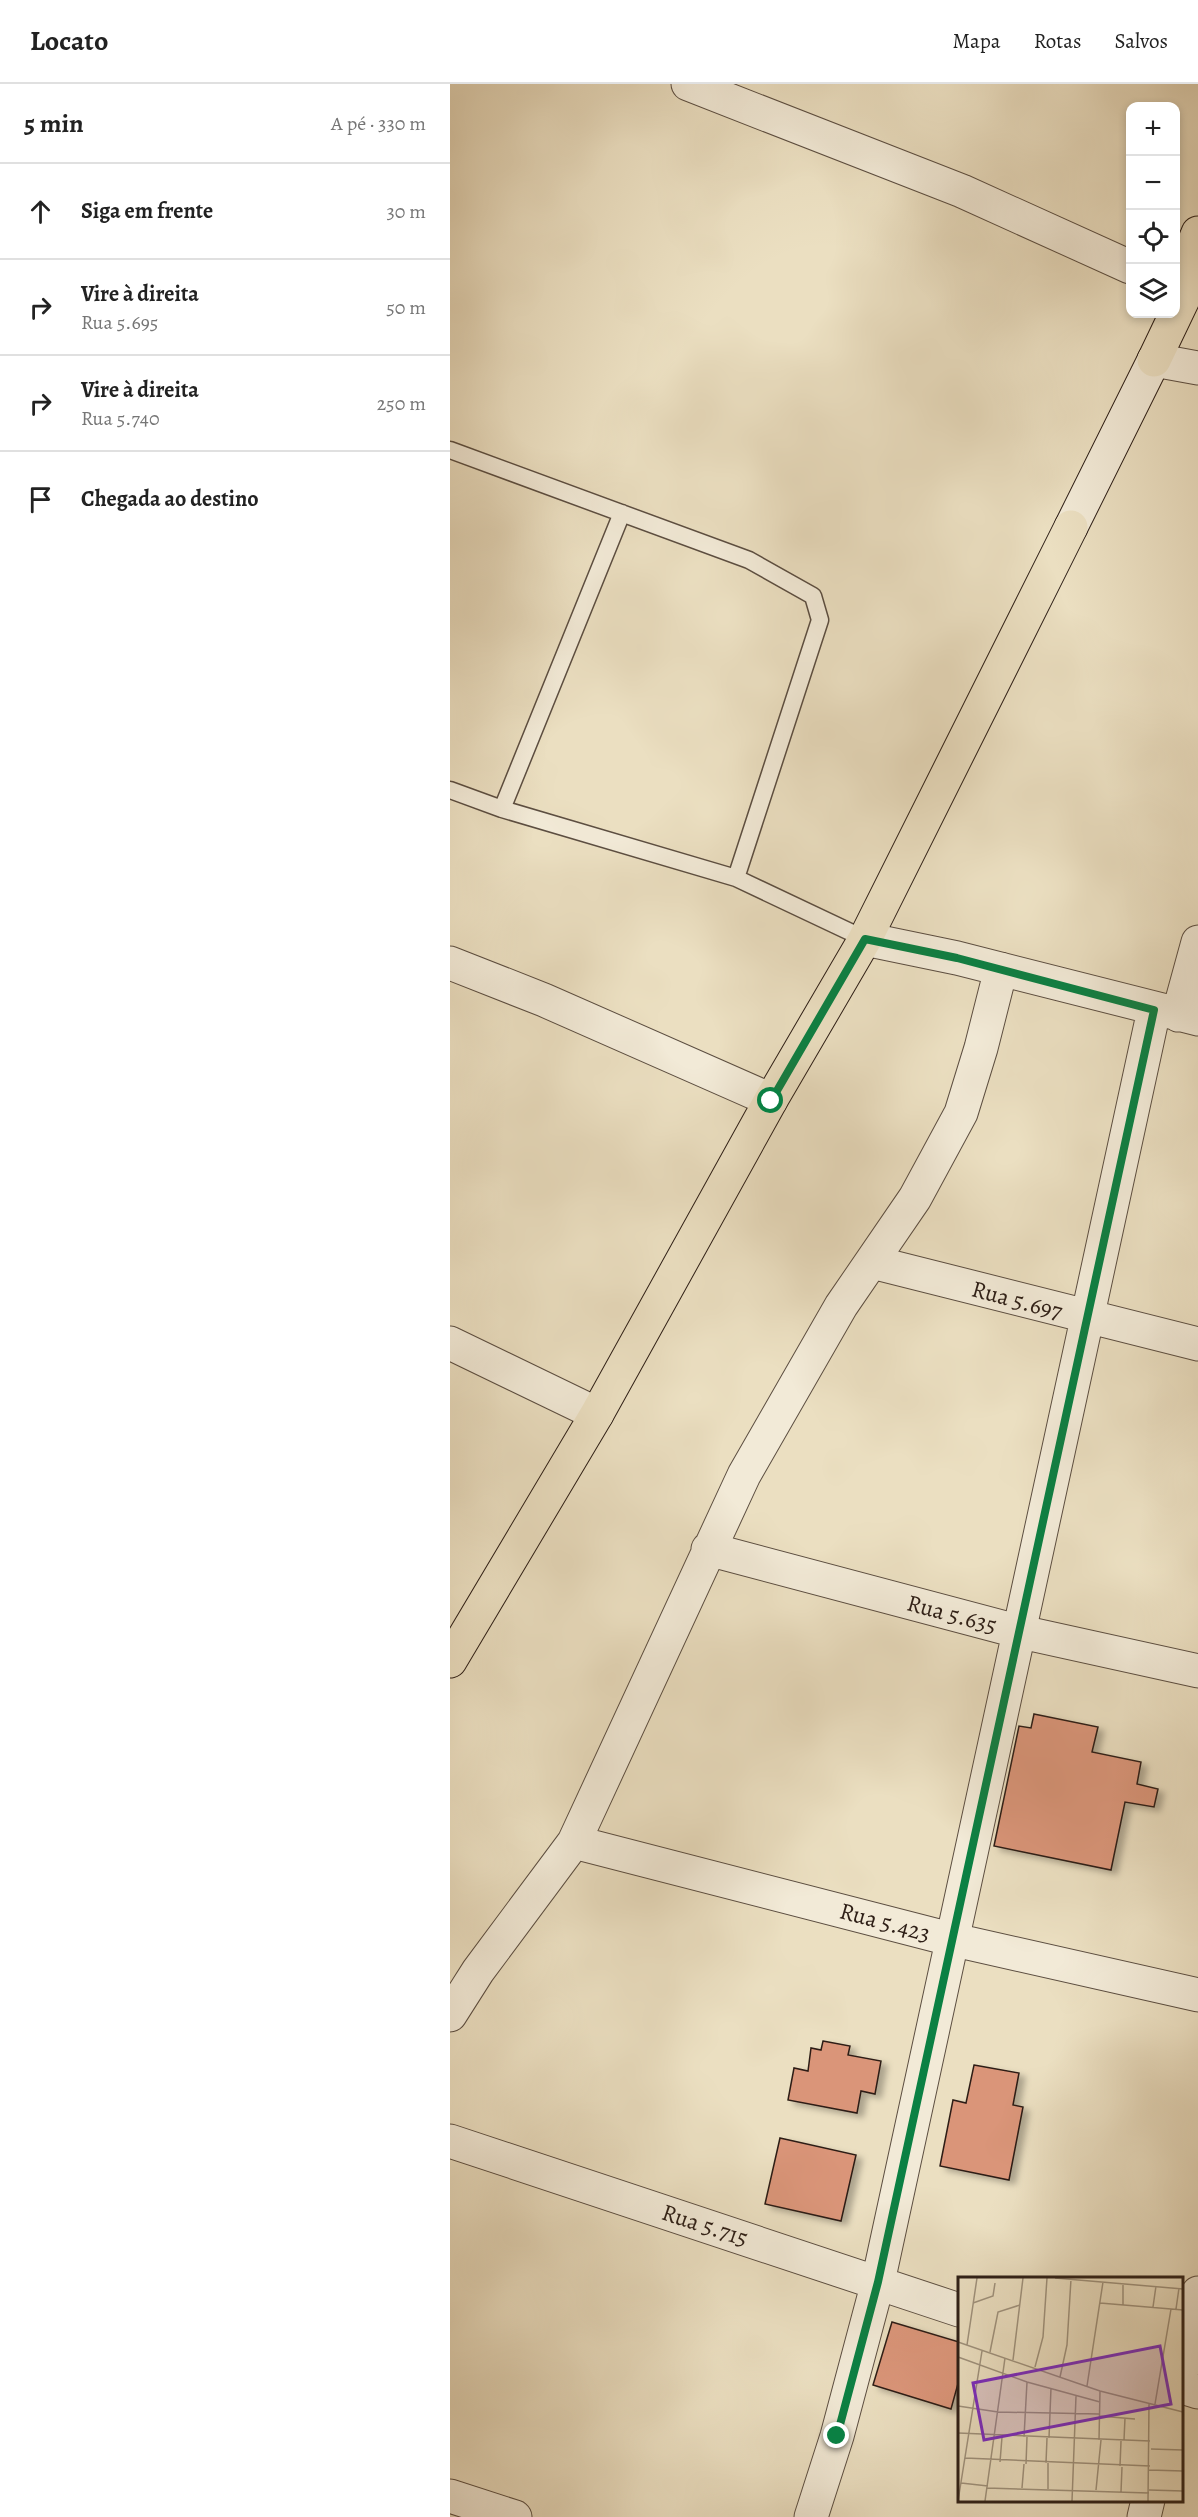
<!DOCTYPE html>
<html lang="pt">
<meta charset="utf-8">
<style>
:root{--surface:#fff;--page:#f6f6f6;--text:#222;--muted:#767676;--line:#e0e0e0}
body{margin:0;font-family:Alegreya,serif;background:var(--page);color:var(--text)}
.controls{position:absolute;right:18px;top:18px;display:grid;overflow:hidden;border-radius:12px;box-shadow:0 3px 9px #0003}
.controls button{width:54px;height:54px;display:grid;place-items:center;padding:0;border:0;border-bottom:2px solid var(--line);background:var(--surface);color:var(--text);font:30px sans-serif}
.stop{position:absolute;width:18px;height:18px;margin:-14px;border:4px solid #0b8043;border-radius:50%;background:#fff}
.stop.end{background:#0b8043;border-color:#fff;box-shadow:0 2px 6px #0008}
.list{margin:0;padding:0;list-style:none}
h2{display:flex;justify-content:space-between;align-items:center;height:78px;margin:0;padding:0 24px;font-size:26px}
h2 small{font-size:20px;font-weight:400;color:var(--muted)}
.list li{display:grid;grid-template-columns:39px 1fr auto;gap:18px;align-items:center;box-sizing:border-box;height:96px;padding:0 24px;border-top:2px solid var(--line)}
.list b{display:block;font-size:22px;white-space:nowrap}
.list p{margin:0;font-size:20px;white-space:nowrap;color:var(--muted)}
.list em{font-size:20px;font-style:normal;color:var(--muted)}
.icon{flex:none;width:33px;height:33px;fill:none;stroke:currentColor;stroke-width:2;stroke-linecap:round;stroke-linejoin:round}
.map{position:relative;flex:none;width:748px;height:2433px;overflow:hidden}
header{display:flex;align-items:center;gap:36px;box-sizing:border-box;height:84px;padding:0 30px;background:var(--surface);border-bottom:2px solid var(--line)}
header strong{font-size:28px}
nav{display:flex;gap:33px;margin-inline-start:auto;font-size:21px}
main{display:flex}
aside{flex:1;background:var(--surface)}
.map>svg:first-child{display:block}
.building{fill:#da9579;stroke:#2d1e16;stroke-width:1.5;filter:url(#shadow)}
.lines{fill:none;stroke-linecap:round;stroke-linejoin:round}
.service-casing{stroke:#5c4e41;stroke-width:19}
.minor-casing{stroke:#5c4e41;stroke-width:35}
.secondary-casing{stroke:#2d1e16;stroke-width:35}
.primary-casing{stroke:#2d1e16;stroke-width:35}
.service{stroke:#f2ead7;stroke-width:16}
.minor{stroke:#f2ead7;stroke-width:33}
.secondary{stroke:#f2ead7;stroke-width:33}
.primary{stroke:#ebdfc1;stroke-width:33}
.route{stroke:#0b8043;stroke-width:8}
.labels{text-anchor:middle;stroke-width:6;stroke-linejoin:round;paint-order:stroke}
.street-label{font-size:24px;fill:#2d1e16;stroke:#f2ead7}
.inset-road{fill:none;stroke:#9f927d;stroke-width:1.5}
.view{fill:#7b2cbf;fill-opacity:0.15;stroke:#7b2cbf;stroke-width:3}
.inset-edge{fill:none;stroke:#2d1e16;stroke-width:3}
</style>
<header>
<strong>Locato</strong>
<nav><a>Mapa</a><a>Rotas</a><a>Salvos</a></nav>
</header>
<main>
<aside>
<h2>5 min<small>A pé · 330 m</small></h2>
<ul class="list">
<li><svg class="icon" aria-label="ahead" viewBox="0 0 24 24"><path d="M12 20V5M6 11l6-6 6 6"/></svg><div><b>Siga em frente</b></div><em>30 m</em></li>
<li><svg class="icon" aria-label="right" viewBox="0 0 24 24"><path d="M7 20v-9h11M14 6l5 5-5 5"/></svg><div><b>Vire à direita</b><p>Rua 5.695</p></div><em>50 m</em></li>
<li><svg class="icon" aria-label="right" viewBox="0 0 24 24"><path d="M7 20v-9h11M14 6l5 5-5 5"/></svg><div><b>Vire à direita</b><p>Rua 5.740</p></div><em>250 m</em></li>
<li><svg class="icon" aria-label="arrive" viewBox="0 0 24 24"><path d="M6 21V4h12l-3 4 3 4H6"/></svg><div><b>Chegada ao destino</b></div></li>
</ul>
</aside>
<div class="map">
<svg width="748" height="2433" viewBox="0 0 748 2433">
<defs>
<filter id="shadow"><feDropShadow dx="6" dy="4" stdDeviation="3" flood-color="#0004"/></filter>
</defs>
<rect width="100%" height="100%" fill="#ebdfc1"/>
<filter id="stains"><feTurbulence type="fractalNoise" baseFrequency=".00333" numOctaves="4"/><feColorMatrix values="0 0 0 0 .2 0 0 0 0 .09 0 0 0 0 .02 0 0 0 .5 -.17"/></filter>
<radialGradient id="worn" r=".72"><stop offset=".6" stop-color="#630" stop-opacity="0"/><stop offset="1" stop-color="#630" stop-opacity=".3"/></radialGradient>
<path class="building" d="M584,1630L648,1643L642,1668L691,1678L687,1700L708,1705L704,1723L675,1718L661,1786L544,1762L569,1642L581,1644Z
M373,1957L400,1962L398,1971L431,1977L425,2010L411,2007L407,2029L338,2016L344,1984L358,1987L361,1964L371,1966Z
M524,1981L569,1989L563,2021L573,2023L559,2096L490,2082L503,2016L516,2019Z
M330,2054L406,2071L391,2137L315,2120Z
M442,2238L509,2258V2296L501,2325L423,2301Z"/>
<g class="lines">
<g class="service-casing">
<path id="service" d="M0,366L299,476L363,512L370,536L286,794
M0,706L52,725L286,794L415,855
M52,725L172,429"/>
</g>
<g class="minor-casing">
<path id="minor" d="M238,0L512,107L680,183
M704,276L748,284
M415,855L507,874L748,935
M0,879L94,916L321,1016
M728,931L748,858
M422,1178L748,1260
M0,1259L147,1330
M258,1465L567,1547L748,1587
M124,1758L500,1855L748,1911
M0,1931L28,1887L124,1758L294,1391L391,1222L465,1114L511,1029L531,964L551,885
M0,2057L509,2226
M732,2286L748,2209
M732,2303L748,2308
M0,2412L65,2433
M361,2433L387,2352L428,2198L704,926
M694,2433L698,2416"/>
</g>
<g class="secondary-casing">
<path id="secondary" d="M621,443L704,276"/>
</g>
<g class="primary-casing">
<path id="primary" d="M726,202L748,149
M704,276L748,184
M0,1577L147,1330L321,1016L415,855L621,443"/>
</g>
<use href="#service" class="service"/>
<use href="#minor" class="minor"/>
<use href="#secondary" class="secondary"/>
<use href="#primary" class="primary"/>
</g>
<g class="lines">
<path class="route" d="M321,1017L415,855L507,874L704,926L428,2198L387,2352"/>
</g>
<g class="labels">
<g class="street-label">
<text transform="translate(567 1216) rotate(15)" y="8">Rua 5.697</text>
<text transform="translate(502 1530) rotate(15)" y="8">Rua 5.635</text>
<text transform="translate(435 1838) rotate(15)" y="8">Rua 5.423</text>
<text transform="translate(255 2141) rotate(18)" y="8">Rua 5.715</text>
</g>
</g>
<g transform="translate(508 2193)">
<rect width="225" height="225" fill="#ebdfc1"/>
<path class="inset-road" d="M97,1L225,12M15,26L35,19L37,6M142,26L225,33M165,28V7M195,30L198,9M218,32L221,11M0,65L142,114L225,135M9,68L19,1M32,75L40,35L62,28M0,80L69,105L142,125M55,83L65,1M77,90L85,60L89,1M102,100L109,68L113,2M129,109L145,5M197,127L213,32M0,129L40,135L141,137M141,139L177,142M0,156L192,164M66,160L69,105M91,161L93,111M141,163L142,114M166,163L167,141M193,172L225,173M7,181L192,189M42,185L44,160M88,186L89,161M68,187L69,160M162,189L163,164M191,193L225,194M3,206L30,209M29,211L191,216M64,211L66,187M90,212V186M138,213L143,163M191,213L225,214M163,215L164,190M0,224L24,74M27,224L47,81M114,224L118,119M190,224L191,127"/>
<path class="view" d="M202,69L213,127L26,163L15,106Z"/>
<rect width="225" height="225" class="inset-edge"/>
</g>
<rect width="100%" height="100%" filter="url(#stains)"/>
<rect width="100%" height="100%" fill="url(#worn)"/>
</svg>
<div class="controls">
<button>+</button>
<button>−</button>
<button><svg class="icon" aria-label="locate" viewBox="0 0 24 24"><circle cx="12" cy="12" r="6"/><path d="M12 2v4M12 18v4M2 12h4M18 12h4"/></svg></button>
<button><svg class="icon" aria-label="layers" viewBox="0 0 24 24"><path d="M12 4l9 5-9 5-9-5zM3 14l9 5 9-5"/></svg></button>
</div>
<div class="stop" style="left:321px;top:1017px"></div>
<div class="stop end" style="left:387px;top:2352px"></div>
</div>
</main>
